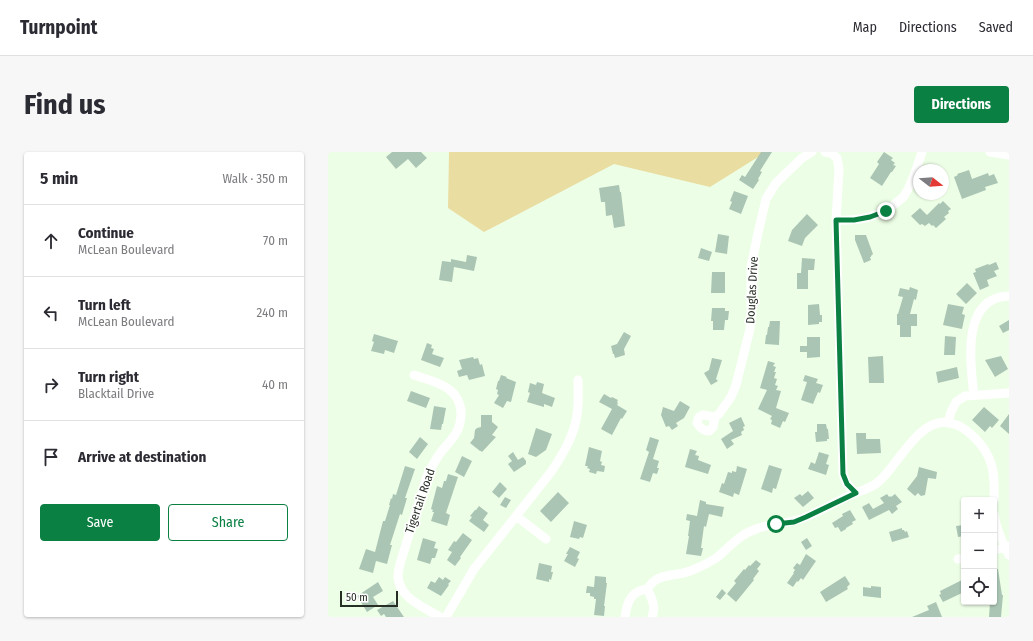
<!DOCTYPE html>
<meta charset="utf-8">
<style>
:root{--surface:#fff;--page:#f7f7f7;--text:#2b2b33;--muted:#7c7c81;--line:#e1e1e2;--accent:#0b8043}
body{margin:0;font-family:"Fira Sans Condensed",sans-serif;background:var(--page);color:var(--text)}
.controls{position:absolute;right:12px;bottom:12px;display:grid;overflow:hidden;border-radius:4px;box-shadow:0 1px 3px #0004}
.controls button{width:36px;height:36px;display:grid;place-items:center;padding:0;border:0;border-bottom:1px solid var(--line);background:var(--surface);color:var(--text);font:20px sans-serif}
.compass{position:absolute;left:585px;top:12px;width:36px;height:36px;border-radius:50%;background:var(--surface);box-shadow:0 1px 3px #0004;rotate:107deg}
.scale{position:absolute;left:12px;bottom:10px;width:58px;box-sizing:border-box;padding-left:4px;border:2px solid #272e25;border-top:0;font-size:11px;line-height:14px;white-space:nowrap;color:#272e25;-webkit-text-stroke:3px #fff;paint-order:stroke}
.stop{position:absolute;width:12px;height:12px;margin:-9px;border:3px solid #0b8043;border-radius:50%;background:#fff}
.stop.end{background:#0b8043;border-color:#fff;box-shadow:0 1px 4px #0008}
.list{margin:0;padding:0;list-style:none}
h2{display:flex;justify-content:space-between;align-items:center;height:52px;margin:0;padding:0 16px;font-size:17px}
h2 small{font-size:13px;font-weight:400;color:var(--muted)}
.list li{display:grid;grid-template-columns:26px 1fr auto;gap:12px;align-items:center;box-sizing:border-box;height:72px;padding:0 16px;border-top:1px solid var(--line)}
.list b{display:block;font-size:15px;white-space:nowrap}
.list p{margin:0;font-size:13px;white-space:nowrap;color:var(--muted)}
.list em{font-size:13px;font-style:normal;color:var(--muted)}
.actions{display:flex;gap:8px;padding:12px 16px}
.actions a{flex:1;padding:9px 0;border:1px solid var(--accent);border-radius:4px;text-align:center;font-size:14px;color:var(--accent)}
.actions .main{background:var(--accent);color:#fff}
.icon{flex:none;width:22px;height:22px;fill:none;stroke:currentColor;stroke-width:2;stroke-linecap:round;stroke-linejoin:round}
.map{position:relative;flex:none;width:681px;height:465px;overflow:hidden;border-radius:4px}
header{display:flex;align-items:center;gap:24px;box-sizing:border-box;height:56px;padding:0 20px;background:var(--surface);border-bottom:1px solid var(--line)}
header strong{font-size:19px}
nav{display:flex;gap:22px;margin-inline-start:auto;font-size:14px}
.intro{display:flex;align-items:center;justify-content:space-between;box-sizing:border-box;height:96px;padding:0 24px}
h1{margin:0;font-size:28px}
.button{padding:10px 18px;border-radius:4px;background:var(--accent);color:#fff;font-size:14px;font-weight:700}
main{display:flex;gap:24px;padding:0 24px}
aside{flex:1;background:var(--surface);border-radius:4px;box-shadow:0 1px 3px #0004}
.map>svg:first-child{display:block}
.green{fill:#e9dda1}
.building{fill:#abc5b4}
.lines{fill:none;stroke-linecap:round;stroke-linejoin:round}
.minor{stroke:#fff;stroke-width:9}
.route{stroke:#0b8043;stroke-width:5}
.labels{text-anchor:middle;stroke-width:3.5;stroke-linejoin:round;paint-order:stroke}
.street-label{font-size:12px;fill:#272e25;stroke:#fff}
</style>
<header>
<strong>Turnpoint</strong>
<nav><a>Map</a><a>Directions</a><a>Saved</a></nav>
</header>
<div class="intro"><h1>Find us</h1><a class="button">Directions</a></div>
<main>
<aside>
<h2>5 min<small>Walk · 350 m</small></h2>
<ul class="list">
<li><svg class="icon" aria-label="ahead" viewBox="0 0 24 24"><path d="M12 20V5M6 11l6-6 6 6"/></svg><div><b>Continue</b><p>McLean Boulevard</p></div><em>70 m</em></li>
<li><svg class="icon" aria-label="left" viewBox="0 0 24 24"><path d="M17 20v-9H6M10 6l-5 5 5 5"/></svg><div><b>Turn left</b><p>McLean Boulevard</p></div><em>240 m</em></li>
<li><svg class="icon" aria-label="right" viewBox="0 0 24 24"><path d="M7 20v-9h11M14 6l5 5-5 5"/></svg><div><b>Turn right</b><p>Blacktail Drive</p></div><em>40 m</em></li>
<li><svg class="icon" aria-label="arrive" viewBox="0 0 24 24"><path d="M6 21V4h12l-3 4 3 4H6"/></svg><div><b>Arrive at destination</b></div></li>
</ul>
<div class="actions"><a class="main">Save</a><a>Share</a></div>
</aside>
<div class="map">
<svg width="681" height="465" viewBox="0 0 681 465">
<rect width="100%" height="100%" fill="#edfee6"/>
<path class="green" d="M121,0H438L382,35L286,12L156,80L120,56Z"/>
<path class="building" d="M64,0H93L99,6L88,16L80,7L68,17L58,5Z
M433,0H444L432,19L434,20L430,27L431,28L425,37L411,28L414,23L417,25Z
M556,0L565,6L563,8L567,11L565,13L568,14L564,20H563L554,34L542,26L551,12L549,10Z
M641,18L644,27L660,21L661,24L666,22L670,31L657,35L658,38L634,47L626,25L630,23L629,22Z
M291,33L292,40H293L297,74L286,76L284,63L278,64L277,50H273L271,36Z
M406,39L420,44L413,62L401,57L404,50L402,49Z
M615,49L623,57L620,59L621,61L616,65L618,67L608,76L605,73L604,74L601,71L597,74L594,72L592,73L583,64L592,56L599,63L611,51L612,52Z
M479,62L490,73L477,86L474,94L460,89L464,78Z
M390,82L401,84L399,102L387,100Z
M527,83H538L545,102L543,104V105H542L543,108L536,111L527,88Z
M373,96L384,100L381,109L370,106Z
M139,103L149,105L146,119L126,115L124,130L111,128L114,109L123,110V107L138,110Z
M474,106L487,107L486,118H480V137H469V121H473Z
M668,110L671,117L666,119L669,124L659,128L661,134L652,138L645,121L648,120L647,117L660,112L661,113Z
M384,120H397V141H383Z
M639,131L649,141L638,152L628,142Z
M582,135L590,138L588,148L586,147L582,162H589V174H583V185H572V173H569V162H570L575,145L570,144L572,136L581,138Z
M491,152L492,163H494V170H491V172L480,173V153Z
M620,152L636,155L634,162L637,163L634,177L615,173Z
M384,156H397V159H401L400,168H397L396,178H385V169H383Z
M681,168V178L675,181L671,174Z
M442,169H452L451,193L437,192L438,183H439L440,175H441Z
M296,180L303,184L296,197L297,203L287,206L286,202H285L283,194L289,192Z
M46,182L70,189L66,201L57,198L56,202L43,199L46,190L44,189Z
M617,184L628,185L627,203H616Z
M479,185H492V205L479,206V200H472V194H479Z
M99,191L104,193L103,196L106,197L104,202L116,206L112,215L93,208Z
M555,204L556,231H541L540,205Z
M673,204L680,217L667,225L657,208Z
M145,205L146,207L150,206L152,213L154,212L157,224L141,228L139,223L131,225L129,219L134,217L131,208Z
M384,206L394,208L388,227L390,229L383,233L376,221L381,218Z
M440,209L447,211L445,214L448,215L446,220H448L446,226L449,227L447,233L450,234L448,238L453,239L448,256L461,261L457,270L455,269L452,276L443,272L444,268L442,267L444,264L430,257L439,238L432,236Z
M629,215L631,226L610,231L608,220Z
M173,223L179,225L178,226L188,230L183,250L179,249L175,256L166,251L171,243L169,242L170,238L168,237L170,229H171Z
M477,223L490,227L488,231L495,233L492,241L490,240L485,252L473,248L479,230L475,229Z
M209,230L216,232L214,241L227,246L224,255L216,252V255L199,250L202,241L200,240L202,231L208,233Z
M83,239L102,246L98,256L79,249Z
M276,242L283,246L284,245L290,248L289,250L290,251L289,253L299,259L294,267L293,266L284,283L273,277L284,257L271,250Z
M352,249L362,255L356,266L348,271L350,274L344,278L341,274L338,275L333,263L335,255L346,259Z
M106,254L118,256L115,272H114L113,278L102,277Z
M656,255L671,268L664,276L662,274L657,280L644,268Z
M681,262V282L672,274Z
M153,263H164V270L170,275L164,283L168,285L154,300L153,299H152L142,291L146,286L147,278L149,276L153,275Z
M413,265L417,274L415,275L416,278L413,280L414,283L403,288L406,292L399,297L393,287L405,279L401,271Z
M489,272H498L499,277H500L501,287H499V289L488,290L487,280H489Z
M208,276L224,282L218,298L208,305L200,302Z
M528,281H538V287H552L553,301L529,302Z
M92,285L100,292L89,307L81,300Z
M322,285L331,288L325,307L331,309L329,316H331L329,322L325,321L322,330L312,327L321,300L318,298Z
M261,295L274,299L272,309L274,310L273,313L277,314L276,320L269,319L268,322L261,320L262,317L259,316L260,314H257Z
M362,297L369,299L367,303L371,304L370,308L383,313L380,322L357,315Z
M185,300L190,308L195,305L198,309V312L186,320L180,312L184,309L180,304Z
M491,300L501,303L498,312L501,313L498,323L480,317L483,310L487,312Z
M134,304L144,309L136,325L127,320Z
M441,313L454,317L448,337L445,336L444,341L433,337Z
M77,314L87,317L77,346H79L74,363L72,362L62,393H64L59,412L48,409L45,421L31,417L38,397L47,400L55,369H57L62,353H61L63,346L64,347L65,342L68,343Z
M409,314L419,317L411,343L406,341L405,345L391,340L394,331L396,332L400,320L404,321V319L408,320Z
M591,315L609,320L608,327L600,326L597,343L593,344L590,341L587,344L579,337L589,324Z
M120,322L130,325L118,361L122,363L119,374L103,369L106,360H104L105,358L103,357L109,334L114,336L116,329H118Z
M172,330L179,337L171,346L164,340Z
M480,339L486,346L475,355L466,346L472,342L474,344Z
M230,340L241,351L223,370L212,359Z
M559,342L561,345L562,344L563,345L567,342L574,350L568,354L570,357L564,362L561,358L541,368L534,355L541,351L545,357L556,351L552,346Z
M177,345L183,348L178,356L172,353Z
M372,348L378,350V352L396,355L394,365L381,362L378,375L376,374L373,396H375L373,404L358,402L361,384H360L362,369L358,368L359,362L369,364Z
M151,354L160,361L155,368L161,373L156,380L141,369L144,365L142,364L147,358H148Z
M522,358L528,368L524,370L525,372L518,376V377L513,380L510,375L507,376L504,371L515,364L514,362Z
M246,369L259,373L255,386L252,385L251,387L242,385Z
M636,373V384L630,385L628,374Z
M574,376V378H576L577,380L579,379L581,385L564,390L561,380Z
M135,381L144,388L132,405L133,406L127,414L119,408L124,400L120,398L126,389L128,390Z
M95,386L108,390L106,396L110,397L107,406H104L102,412L89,408Z
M479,386L484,394L478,398L473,390Z
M242,395L252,400L249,406L251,407L247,415L236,409L240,402H238Z
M478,402L488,409L475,428L473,426L470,430L469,429L465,435L459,431L466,421H465L467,418L465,416L469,411L472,413Z
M428,408L433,412L429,417L431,419L425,427L426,428L408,450L399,442L408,431L406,429L416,417L417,418L421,413L422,414Z
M211,411L224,414L223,420H225L223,428L221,427V430L208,427Z
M666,417H670L674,443H675L673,465H661L662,450H666Z
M267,424L278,425V431H279L276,454H277L276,464L266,463L268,447H266V445L262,444V441H258L259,434L266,435Z
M517,424L522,432L519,435L520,437L498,450L492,440Z
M111,425L115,428L117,425L123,429L120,432L121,433L113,444L99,436L103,429L107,431Z
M636,427V440L615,450L611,443L613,442L612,439Z
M50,430L55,439L45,445L50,453L39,460L29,444Z
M543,434L553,435V446L535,444V435L543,436Z
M394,437L398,441L392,448L388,445Z
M65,449L76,465H58L56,462L53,464L49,458Z
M608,450L614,465H584L601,458L599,454Z"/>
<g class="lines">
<path class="minor" d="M497,0L503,1L509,6L511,17L508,68L515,322L519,332L528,341
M662,0L681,3
M508,68C531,69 548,66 567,52C570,49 574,47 576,44C585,31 589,14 594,0
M86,223C107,230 131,234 133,260C133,267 132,275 128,281C124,288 118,294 113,300C107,308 103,316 99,324L72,412C71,416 70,421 70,425C72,447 96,455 112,465
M646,243C642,212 633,145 681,144
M387,265L385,275L381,279C375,279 372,276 369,271L370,267L371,265L375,263L387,265L391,262L403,245L408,233L422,177L423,164V115L430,81L438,47L448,31L474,6L484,0
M620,271L623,260L628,250L637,244L681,241
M666,362C668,377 674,390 681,403
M188,364L218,387
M666,398L681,394
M630,407L636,406
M319,437C324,446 328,455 324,465
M118,465L146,417L223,320C235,302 246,284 249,263C251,252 250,240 250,228
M297,465C299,450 303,439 319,437C321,435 323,432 325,430C335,421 350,424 362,419C372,415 383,410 391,404C399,397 406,389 414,384C418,381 423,379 428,377C444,371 462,372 478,365C492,359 505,352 518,345C527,341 537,338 546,333C553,329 558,322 563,316C585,288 608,249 645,284C666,304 667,322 666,348"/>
</g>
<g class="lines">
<path class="route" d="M448,372L466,370L478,365L528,341L519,332L515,322L508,68H526L542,65L558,59"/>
</g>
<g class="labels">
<g class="street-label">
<text transform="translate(424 138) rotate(-87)" y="4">Douglas Drive</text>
<text transform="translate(92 349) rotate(-71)" y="4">Tigertail Road</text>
</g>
</g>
</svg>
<div class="controls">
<button>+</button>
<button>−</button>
<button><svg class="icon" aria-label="locate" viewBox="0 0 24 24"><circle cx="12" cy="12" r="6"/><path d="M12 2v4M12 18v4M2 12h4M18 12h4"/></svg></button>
</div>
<svg class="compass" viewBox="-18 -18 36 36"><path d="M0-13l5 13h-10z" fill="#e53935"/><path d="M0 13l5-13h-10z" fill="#7c7c81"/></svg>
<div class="scale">50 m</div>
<div class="stop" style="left:448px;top:372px"></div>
<div class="stop end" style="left:558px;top:59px"></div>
</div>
</main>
